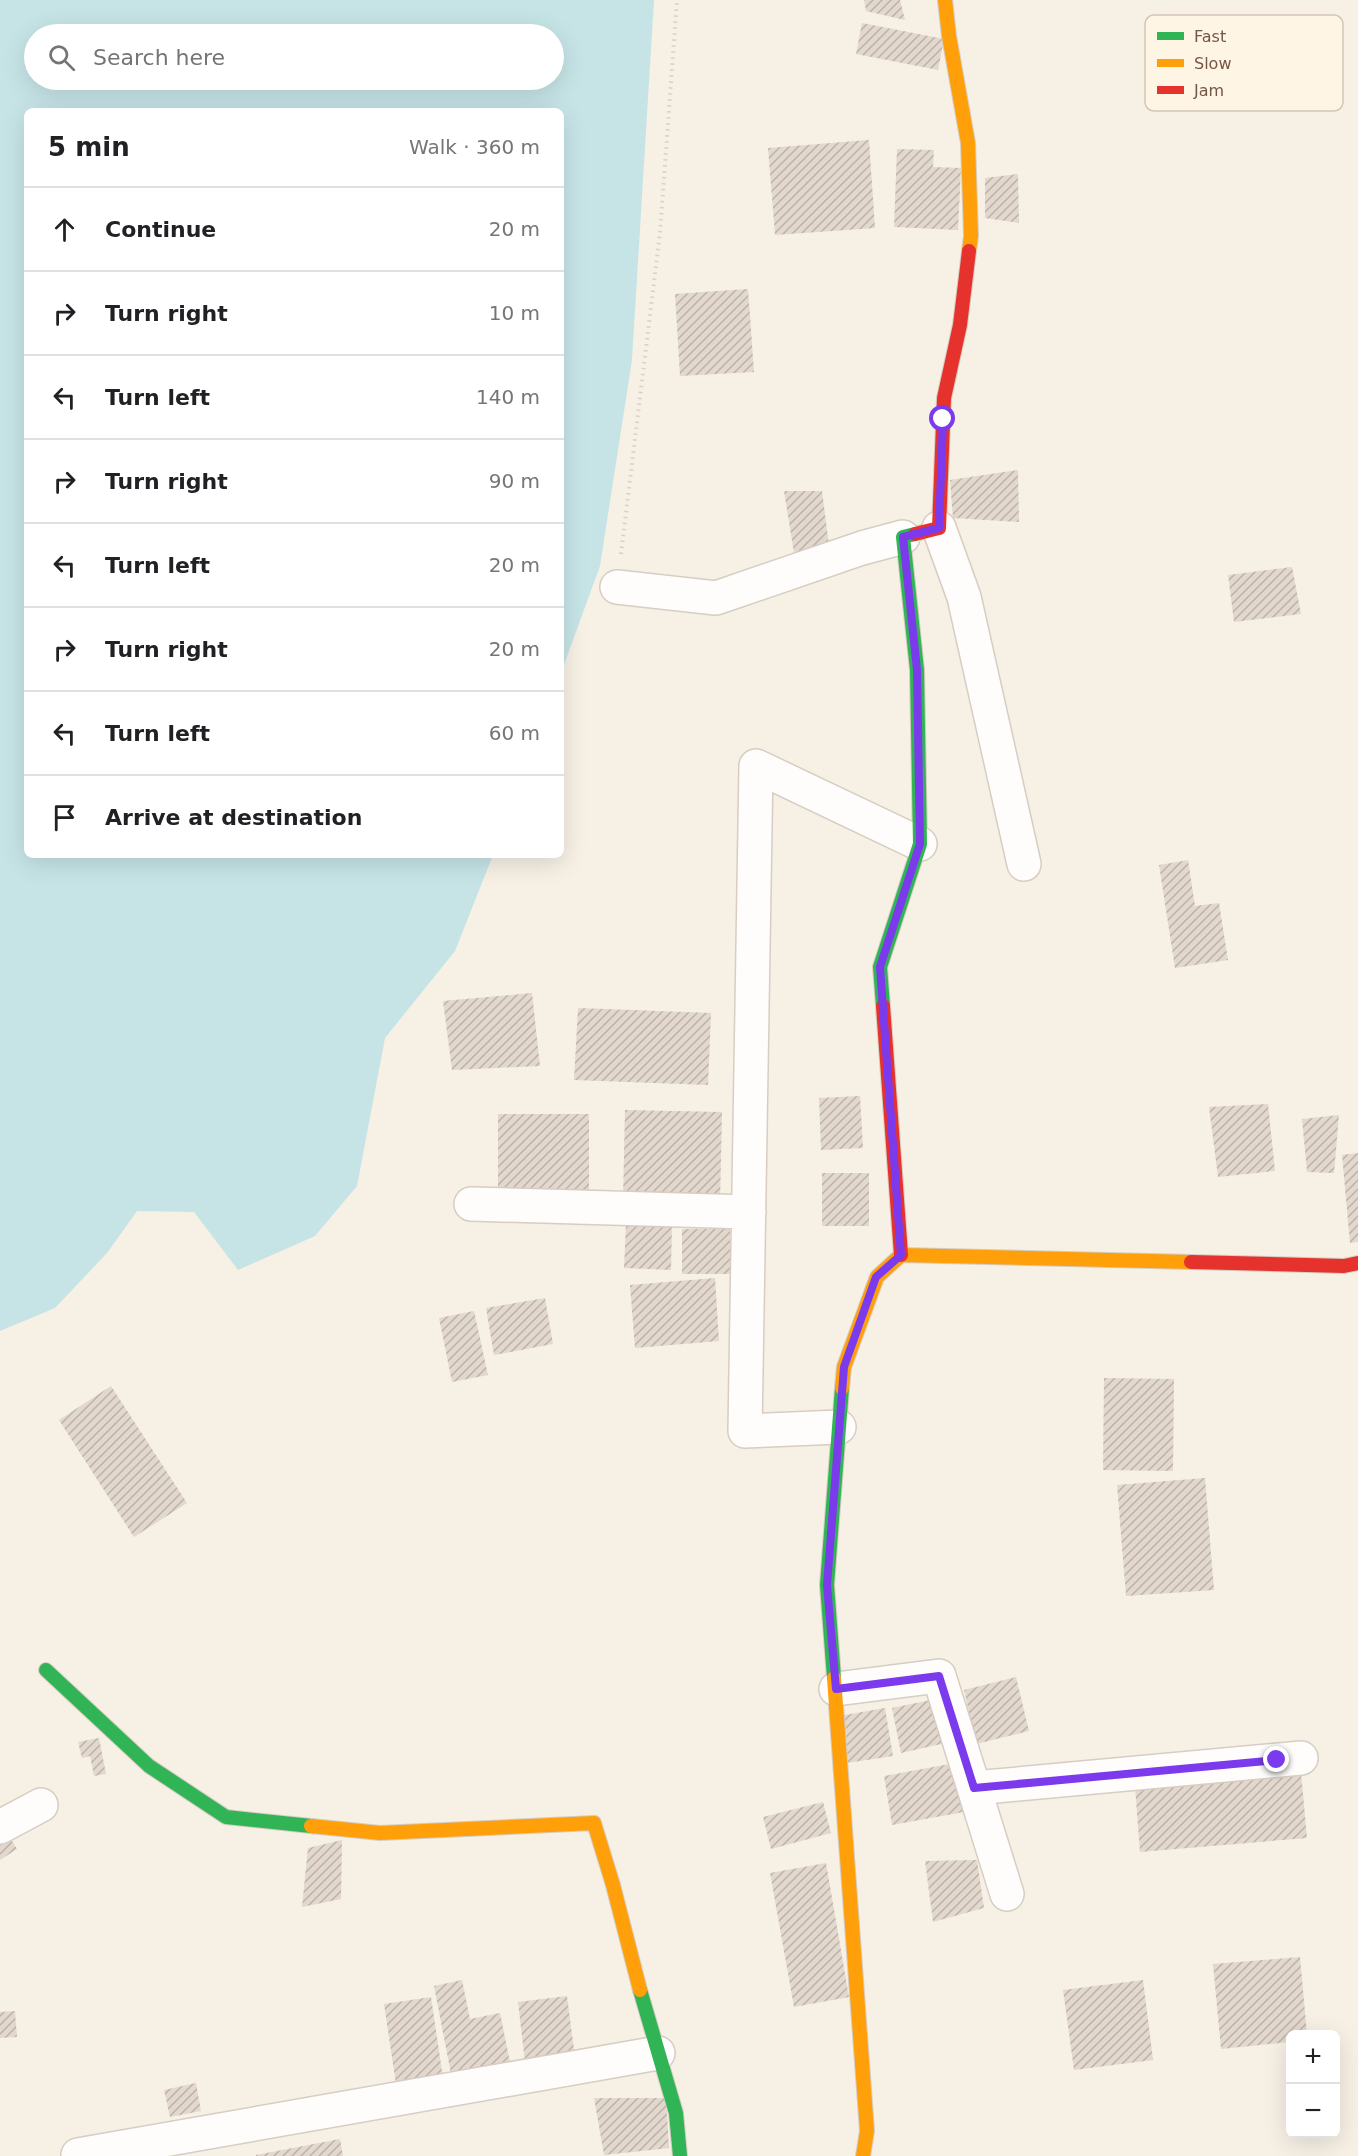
<!DOCTYPE html>
<meta charset="utf-8">
<style>
:root{--surface:#fff;--page:#f6f6f6;--text:#202124;--muted:#757577;--line:#e0e0e0}
body{margin:0;font-family:"DejaVu Sans",sans-serif;background:var(--page);color:var(--text)}
.controls{position:absolute;right:18px;bottom:18px;display:grid;overflow:hidden;border-radius:9px;box-shadow:0 6px 24px #0002}
.controls button{width:54px;height:54px;display:grid;place-items:center;padding:0;border:0;border-bottom:2px solid var(--line);background:var(--surface);color:var(--text);font:30px sans-serif}
.stop{position:absolute;width:18px;height:18px;margin:-14px;border:4px solid #7c3aed;border-radius:50%;background:#fff}
.stop.end{background:#7c3aed;border-color:#fff;box-shadow:0 2px 6px #0008}
.list{margin:0;padding:0;list-style:none}
h2{display:flex;justify-content:space-between;align-items:center;height:78px;margin:0;padding:0 24px;font-size:26px}
h2 small{font-size:20px;font-weight:400;color:var(--muted)}
.list li{display:grid;grid-template-columns:39px 1fr auto;gap:18px;align-items:center;box-sizing:border-box;height:84px;padding:0 24px;border-top:2px solid var(--line)}
.list b{display:block;font-size:22px;white-space:nowrap}
.list em{font-size:20px;font-style:normal;color:var(--muted)}
.icon{flex:none;width:33px;height:33px;fill:none;stroke:currentColor;stroke-width:2;stroke-linecap:round;stroke-linejoin:round}
.map{position:relative;flex:none;width:1358px;height:2156px;overflow:hidden}
.search{position:absolute;background:var(--surface);box-shadow:0 6px 24px #0002;left:24px;top:24px;width:540px;height:66px;display:flex;align-items:center;gap:15px;box-sizing:border-box;padding:0 21px;border-radius:33px;color:var(--muted);font-size:22px}
.panel{position:absolute;background:var(--surface);box-shadow:0 6px 24px #0002;left:24px;top:108px;width:540px;height:750px;border-radius:9px}
.map>svg:first-child{display:block}
.water{fill:#c6e4e6;fill-rule:evenodd}
.building{fill:url(#building-hatch)}
.lines{fill:none;stroke-linecap:round;stroke-linejoin:round}
.street-casing{stroke:#d7cdc3;stroke-width:36}
.fast-casing{stroke:#d7ccc2;stroke-width:16}
.slow-casing{stroke:#d7ccc2;stroke-width:16}
.jam-casing{stroke:#d7ccc2;stroke-width:16}
.path{stroke:#d9d0ca;stroke-width:4;stroke-dasharray:1.5 4.5;stroke-linecap:butt}
.street{stroke:#fefdfb;stroke-width:33}
.fast{stroke:#30b455;stroke-width:14}
.slow{stroke:#ff9f0a;stroke-width:14}
.jam{stroke:#e5322d;stroke-width:14}
.route{stroke:#7c3aed;stroke-width:8}
.key{fill:#fff5e5;stroke:#d5c5b5;stroke-width:1.5}
.key-label{font-size:16px;fill:#745645}
</style>
<div class="map">
<svg width="1358" height="2156" viewBox="0 0 1358 2156">
<defs>
<pattern id="building-hatch" width="6" height="6" patternUnits="userSpaceOnUse" patternTransform="scale(1.5)"><rect width="6" height="6" fill="#e2d8cd"/><path d="M-1 1l2-2M0 6l6-6M5 7l2-2" fill="none" stroke="#bcb2a8"/></pattern>
</defs>
<rect width="100%" height="100%" fill="#f6f0e5"/>
<path class="water" d="M0,0H654L632,360L600,566L561,673V111H27V855H493L455,951L385,1038L357,1186L315,1236L238,1270L194,1212L137,1211L107,1253L55,1308L0,1331ZM34,34H554V80H34Z"/>
<path class="building" d="M864,0H900L905,20L866,11Z
M862,23L944,39L938,70L856,54Z
M869,140L875,228L775,235L768,148Z
M897,149L934,150L933,167L961,168L958,230L894,227Z
M1018,174L1019,223L985,218V178Z
M748,289L754,372L680,376L675,294Z
M1018,470L1019,522L953,518L950,480Z
M784,491H822L830,553H794Z
M1292,567L1301,614L1234,622L1228,575Z
M1188,860L1195,906L1219,903L1228,960L1175,968L1159,865Z
M532,993L540,1066L452,1070L443,1001Z
M578,1008L711,1013L708,1085L574,1080Z
M860,1096L863,1148L821,1150L819,1098Z
M1268,1104L1275,1171L1218,1177L1209,1107Z
M625,1110L722,1112L720,1204L623,1201Z
M498,1114H589V1198L498,1199Z
M1339,1115L1334,1173L1307,1172L1302,1119Z
M1358,1153V1242L1350,1243L1342,1155Z
M822,1173H869V1226H822Z
M626,1224L672,1225L671,1270L624,1268Z
M682,1229H730V1274H682Z
M715,1278L719,1341L635,1348L630,1285Z
M545,1298L553,1344L494,1355L486,1308Z
M474,1311L488,1375L452,1382L439,1318Z
M1104,1378L1174,1379L1173,1471L1103,1470Z
M111,1386L187,1503L134,1537L59,1420Z
M1205,1478L1214,1590L1126,1596L1117,1485Z
M1016,1677L1029,1731L976,1744L964,1690Z
M940,1698L950,1742L901,1753L892,1708Z
M885,1708L893,1756L847,1763L839,1716Z
M99,1738L106,1774L94,1776L90,1756L82,1758L78,1742Z
M955,1763L964,1812L892,1825L884,1776Z
M1301,1772L1307,1838L1140,1852L1135,1786Z
M823,1802L831,1833L771,1849L763,1817Z
M5,1830L17,1849L0,1860V1833Z
M342,1840L341,1899L302,1907L308,1848Z
M977,1860L984,1908L933,1922L925,1861Z
M826,1863L849,1997L794,2007L770,1873Z
M1300,1957L1307,2034H1290V2042L1221,2049L1213,1964Z
M462,1980L470,2019L500,2013L511,2067L452,2079L434,1986Z
M1143,1980L1153,2060L1074,2070L1063,1990Z
M567,1996L576,2065L526,2071L518,2002Z
M431,1997L443,2078L396,2084L384,2004Z
M15,2011L17,2037L0,2038V2012Z
M196,2083L201,2111L170,2117L164,2090Z
M594,2098H666L669,2148L604,2155Z
M340,2139L343,2156H256V2155Z"/>
<g class="lines">
<g class="street-casing">
<path id="street" d="M939,528L964,597L1024,864
M617,587L716,598L862,548L903,537
M471,1204L749,1212
M839,1427L745,1431L756,766L920,844
M836,1689L939,1676L1007,1894
M974,1788L1301,1758
M0,1827L41,1805
M78,2155L658,2053"/>
</g>
<g class="fast-casing">
<path id="fast" d="M883,1006L880,967L920,844L917,670L903,537L915,534
M46,1670L149,1766L226,1817L311,1826
M834,1678L827,1585L842,1388
M640,1990L676,2113L680,2156"/>
</g>
<g class="slow-casing">
<path id="slow" d="M945,0L949,36L968,143L971,236L969,251
M842,1388L844,1367L877,1277L901,1255L1191,1262
M834,1678L867,2131L863,2156
M311,1826L380,1833L594,1823L613,1885L640,1990"/>
</g>
<g class="jam-casing">
<path id="jam" d="M915,534L939,528L944,398L960,325L969,251
M883,1006L901,1255
M1191,1262L1344,1266L1358,1263"/>
</g>
<path class="path" d="M621,554L660,233L677,0"/>
<use href="#street" class="street"/>
<use href="#fast" class="fast"/>
<use href="#slow" class="slow"/>
<use href="#jam" class="jam"/>
</g>
<g class="lines">
<path class="route" d="M943,419L939,528L903,537L917,670L920,844L880,967L901,1255L876,1277L844,1367L827,1585L836,1689L939,1676L974,1788L1277,1760"/>
</g>
<rect x="1145" y="15" width="198" height="96" rx="9" class="key"/>
<rect x="1157" y="32" width="27" height="8" fill="#30b455"/>
<rect x="1157" y="59" width="27" height="8" fill="#ff9f0a"/>
<rect x="1157" y="86" width="27" height="8" fill="#e5322d"/>
<g class="key-label">
<text x="1194" y="42">Fast</text>
<text x="1194" y="69">Slow</text>
<text x="1194" y="96">Jam</text>
</g>
</svg>
<div class="controls">
<button>+</button>
<button>−</button>
</div>
<div class="stop" style="left:943px;top:419px"></div>
<div class="stop end" style="left:1277px;top:1760px"></div>
<div class="search"><svg class="icon" aria-label="search" viewBox="0 0 24 24"><circle cx="10" cy="10" r="6"/><path d="M15 15l6 6"/></svg>Search here</div>
<section class="panel">
<h2>5 min<small>Walk · 360 m</small></h2>
<ul class="list">
<li><svg class="icon" aria-label="ahead" viewBox="0 0 24 24"><path d="M12 20V5M6 11l6-6 6 6"/></svg><div><b>Continue</b></div><em>20 m</em></li>
<li><svg class="icon" aria-label="right" viewBox="0 0 24 24"><path d="M7 20v-9h11M14 6l5 5-5 5"/></svg><div><b>Turn right</b></div><em>10 m</em></li>
<li><svg class="icon" aria-label="left" viewBox="0 0 24 24"><path d="M17 20v-9H6M10 6l-5 5 5 5"/></svg><div><b>Turn left</b></div><em>140 m</em></li>
<li><svg class="icon" aria-label="right" viewBox="0 0 24 24"><path d="M7 20v-9h11M14 6l5 5-5 5"/></svg><div><b>Turn right</b></div><em>90 m</em></li>
<li><svg class="icon" aria-label="left" viewBox="0 0 24 24"><path d="M17 20v-9H6M10 6l-5 5 5 5"/></svg><div><b>Turn left</b></div><em>20 m</em></li>
<li><svg class="icon" aria-label="right" viewBox="0 0 24 24"><path d="M7 20v-9h11M14 6l5 5-5 5"/></svg><div><b>Turn right</b></div><em>20 m</em></li>
<li><svg class="icon" aria-label="left" viewBox="0 0 24 24"><path d="M17 20v-9H6M10 6l-5 5 5 5"/></svg><div><b>Turn left</b></div><em>60 m</em></li>
<li><svg class="icon" aria-label="arrive" viewBox="0 0 24 24"><path d="M6 21V4h12l-3 4 3 4H6"/></svg><div><b>Arrive at destination</b></div></li>
</ul>
</section>
</div>
